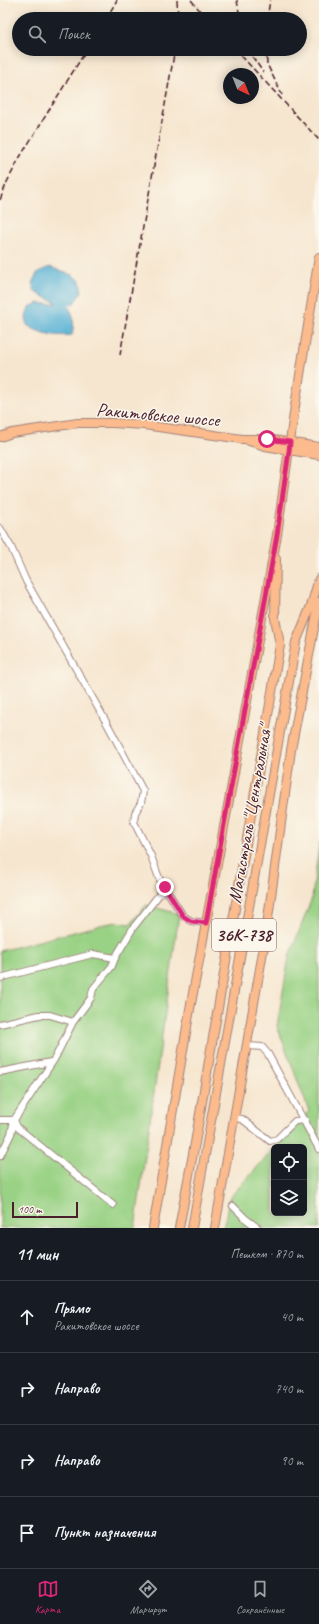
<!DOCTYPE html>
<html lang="ru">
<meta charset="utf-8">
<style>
:root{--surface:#171b24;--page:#242831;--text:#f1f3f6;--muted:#9ea1a6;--line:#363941;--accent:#db2777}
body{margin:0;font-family:Caveat,sans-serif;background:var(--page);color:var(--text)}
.controls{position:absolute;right:12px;bottom:12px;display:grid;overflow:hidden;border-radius:6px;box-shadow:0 2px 10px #0003}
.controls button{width:36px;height:36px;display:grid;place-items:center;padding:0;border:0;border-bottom:1px solid var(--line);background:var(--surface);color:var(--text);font:20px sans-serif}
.compass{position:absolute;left:223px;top:68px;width:36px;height:36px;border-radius:50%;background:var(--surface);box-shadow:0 2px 10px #0003;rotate:137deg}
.scale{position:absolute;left:12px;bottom:10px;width:66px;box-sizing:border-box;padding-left:4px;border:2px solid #4a1f2b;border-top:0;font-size:11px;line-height:14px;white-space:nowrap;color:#4a1f2b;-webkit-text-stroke:3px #fbf7ec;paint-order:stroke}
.stop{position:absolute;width:12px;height:12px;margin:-9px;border:3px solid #db2777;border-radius:50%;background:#fff}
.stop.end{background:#db2777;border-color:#fff;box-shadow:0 1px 4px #0008}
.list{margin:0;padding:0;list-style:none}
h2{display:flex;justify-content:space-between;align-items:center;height:52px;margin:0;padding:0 16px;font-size:17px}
h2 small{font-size:13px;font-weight:400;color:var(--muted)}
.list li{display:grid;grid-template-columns:26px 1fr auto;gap:12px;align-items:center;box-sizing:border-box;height:72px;padding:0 16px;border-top:1px solid var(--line)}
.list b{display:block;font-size:15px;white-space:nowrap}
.list p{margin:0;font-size:13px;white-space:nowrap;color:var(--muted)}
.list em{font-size:13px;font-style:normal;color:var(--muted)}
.icon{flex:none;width:22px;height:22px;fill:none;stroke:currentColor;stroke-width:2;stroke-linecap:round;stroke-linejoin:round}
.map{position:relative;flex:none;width:319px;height:1228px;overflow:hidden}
.search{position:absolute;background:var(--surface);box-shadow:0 2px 10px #0003;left:12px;right:12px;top:12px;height:44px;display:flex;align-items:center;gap:10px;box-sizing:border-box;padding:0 14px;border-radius:22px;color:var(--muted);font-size:15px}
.sheet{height:340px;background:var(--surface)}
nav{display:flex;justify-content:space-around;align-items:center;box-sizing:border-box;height:56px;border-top:1px solid var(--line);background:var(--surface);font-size:11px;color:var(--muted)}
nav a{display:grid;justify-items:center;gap:2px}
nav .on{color:var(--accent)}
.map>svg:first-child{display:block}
.green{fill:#9ad285;stroke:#727858}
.water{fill:#57b1d5;stroke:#506880}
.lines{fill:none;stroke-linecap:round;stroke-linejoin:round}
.minor-casing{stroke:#a0827d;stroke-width:8}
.major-casing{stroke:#a0827d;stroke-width:10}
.minor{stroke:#fff;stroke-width:6}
.major{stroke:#fbbb8c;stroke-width:8}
.rail{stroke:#4a1f2b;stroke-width:1.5;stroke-dasharray:6 3;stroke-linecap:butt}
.route{stroke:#db2777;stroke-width:5}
.labels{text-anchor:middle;stroke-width:3;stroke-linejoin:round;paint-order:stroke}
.shield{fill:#fbf7ec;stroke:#7f6065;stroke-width:1}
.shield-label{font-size:18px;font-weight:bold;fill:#4a1f2b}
.street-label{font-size:19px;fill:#4a1f2b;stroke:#fbf7ec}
</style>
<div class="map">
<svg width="319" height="1228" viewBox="0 0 319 1228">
<rect width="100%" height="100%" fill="#fbf7ec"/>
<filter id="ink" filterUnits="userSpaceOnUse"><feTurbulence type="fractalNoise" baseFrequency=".025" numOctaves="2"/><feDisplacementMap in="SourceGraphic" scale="8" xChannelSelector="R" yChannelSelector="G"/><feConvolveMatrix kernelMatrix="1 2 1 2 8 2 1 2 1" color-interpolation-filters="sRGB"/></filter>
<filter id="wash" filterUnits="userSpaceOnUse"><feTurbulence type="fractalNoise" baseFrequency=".012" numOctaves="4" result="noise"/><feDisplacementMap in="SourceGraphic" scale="16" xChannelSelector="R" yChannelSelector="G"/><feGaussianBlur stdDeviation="0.9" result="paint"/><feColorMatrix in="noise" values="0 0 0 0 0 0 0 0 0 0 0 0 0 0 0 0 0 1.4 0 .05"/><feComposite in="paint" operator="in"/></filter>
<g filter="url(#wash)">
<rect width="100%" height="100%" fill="#f6e6cf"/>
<path class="green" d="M319,843V1228H223L230,1197L274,1149V1213H304V1147H276L309,1111L277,1026L289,957L312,898Z
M146,905L179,914L135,1228H0V951L105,924L117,922L130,924Z"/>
<path class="water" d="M50,267L72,275L80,281L82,292L74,303L68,306C75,316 74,324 72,335C56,337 40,334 27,325L26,317L29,307L39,303L49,304L57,303L35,292L32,283L38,272Z"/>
</g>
<g filter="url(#ink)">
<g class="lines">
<g class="minor-casing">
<path id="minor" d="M0,528L11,547L26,581L109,727L143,791L141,803L135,813L134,822L151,856L159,878L183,916L191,921L206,923
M0,978L93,954L115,958
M0,1024L39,1015H50L73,1022
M248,1046L262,1047L268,1054L319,1149
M0,1072L51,1062
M234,1118L242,1119L270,1141L277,1139L295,1121L305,1120
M0,1120H14L17,1127L113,1205
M0,1156L11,1134L14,1120L55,1058L73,1022L91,998L93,989L112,966L115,958L133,928L165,887
M233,1206L246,1219L258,1228"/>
</g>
<g class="major-casing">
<path id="major" d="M0,437L12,433L78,423H113L144,425L242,439H267L319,447
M249,441L265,446L319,455
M153,1228L190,1009L232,784L277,535L295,406L319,257
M179,1228L195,1143L280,645L275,618L276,559
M192,1228L296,642L311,606L319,579
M215,1228L265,940L291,750L319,602"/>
</g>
<use href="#minor" class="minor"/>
<use href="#major" class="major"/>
<path class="rail" d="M177,0L178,19
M191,0L207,19
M237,0L240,19
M106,19L117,0
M267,19L270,0
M235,49L319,140
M247,49L263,72
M266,49L267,64L282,95
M0,200L7,182L20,157L87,49
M120,355L175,49"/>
</g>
</g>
<g class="lines" filter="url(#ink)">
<path class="route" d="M165,887L183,916L191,921L206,923L277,535L289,451L290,442L267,439"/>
</g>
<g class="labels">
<rect class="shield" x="212" y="919" width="64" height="32" rx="3"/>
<g class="shield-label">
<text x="244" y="941">36К-738</text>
</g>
<g class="street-label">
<text transform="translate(158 414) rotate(5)" y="7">Ракитовское шоссе</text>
<text transform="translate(249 814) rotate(-80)" y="7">Магистраль "Центральная"</text>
</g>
</g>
</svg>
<div class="controls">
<button><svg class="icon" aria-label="locate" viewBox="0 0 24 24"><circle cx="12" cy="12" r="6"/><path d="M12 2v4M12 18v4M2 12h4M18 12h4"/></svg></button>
<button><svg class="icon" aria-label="layers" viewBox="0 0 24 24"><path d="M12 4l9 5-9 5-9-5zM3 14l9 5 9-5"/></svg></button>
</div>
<svg class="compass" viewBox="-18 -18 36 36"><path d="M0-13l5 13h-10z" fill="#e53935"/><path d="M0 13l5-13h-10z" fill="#9ea1a6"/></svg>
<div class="scale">100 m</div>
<div class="stop" style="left:267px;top:439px"></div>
<div class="stop end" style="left:165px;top:887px"></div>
<div class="search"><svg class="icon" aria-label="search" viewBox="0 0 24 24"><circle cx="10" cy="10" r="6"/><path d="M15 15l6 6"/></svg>Поиск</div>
</div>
<section class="sheet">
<h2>11 мин<small>Пешком · 870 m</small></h2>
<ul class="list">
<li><svg class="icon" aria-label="ahead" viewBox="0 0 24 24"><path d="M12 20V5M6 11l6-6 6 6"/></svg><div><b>Прямо</b><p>Ракитовское шоссе</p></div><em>40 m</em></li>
<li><svg class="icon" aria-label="right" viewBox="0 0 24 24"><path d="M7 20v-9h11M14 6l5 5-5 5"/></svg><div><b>Направо</b></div><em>740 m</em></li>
<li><svg class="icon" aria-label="right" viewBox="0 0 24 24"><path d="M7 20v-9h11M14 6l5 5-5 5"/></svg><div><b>Направо</b></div><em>90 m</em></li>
<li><svg class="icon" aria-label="arrive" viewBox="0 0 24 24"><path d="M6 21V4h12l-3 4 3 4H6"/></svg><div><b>Пункт назначения</b></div></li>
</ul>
</section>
<nav>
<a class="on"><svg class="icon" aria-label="map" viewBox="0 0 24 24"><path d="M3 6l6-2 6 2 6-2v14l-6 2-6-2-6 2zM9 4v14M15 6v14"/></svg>Карта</a>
<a><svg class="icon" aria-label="directions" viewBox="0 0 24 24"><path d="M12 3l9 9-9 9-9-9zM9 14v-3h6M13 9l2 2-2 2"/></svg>Маршрут</a>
<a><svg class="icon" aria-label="saved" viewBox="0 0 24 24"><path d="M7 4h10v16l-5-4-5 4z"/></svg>Сохранённые</a>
</nav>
